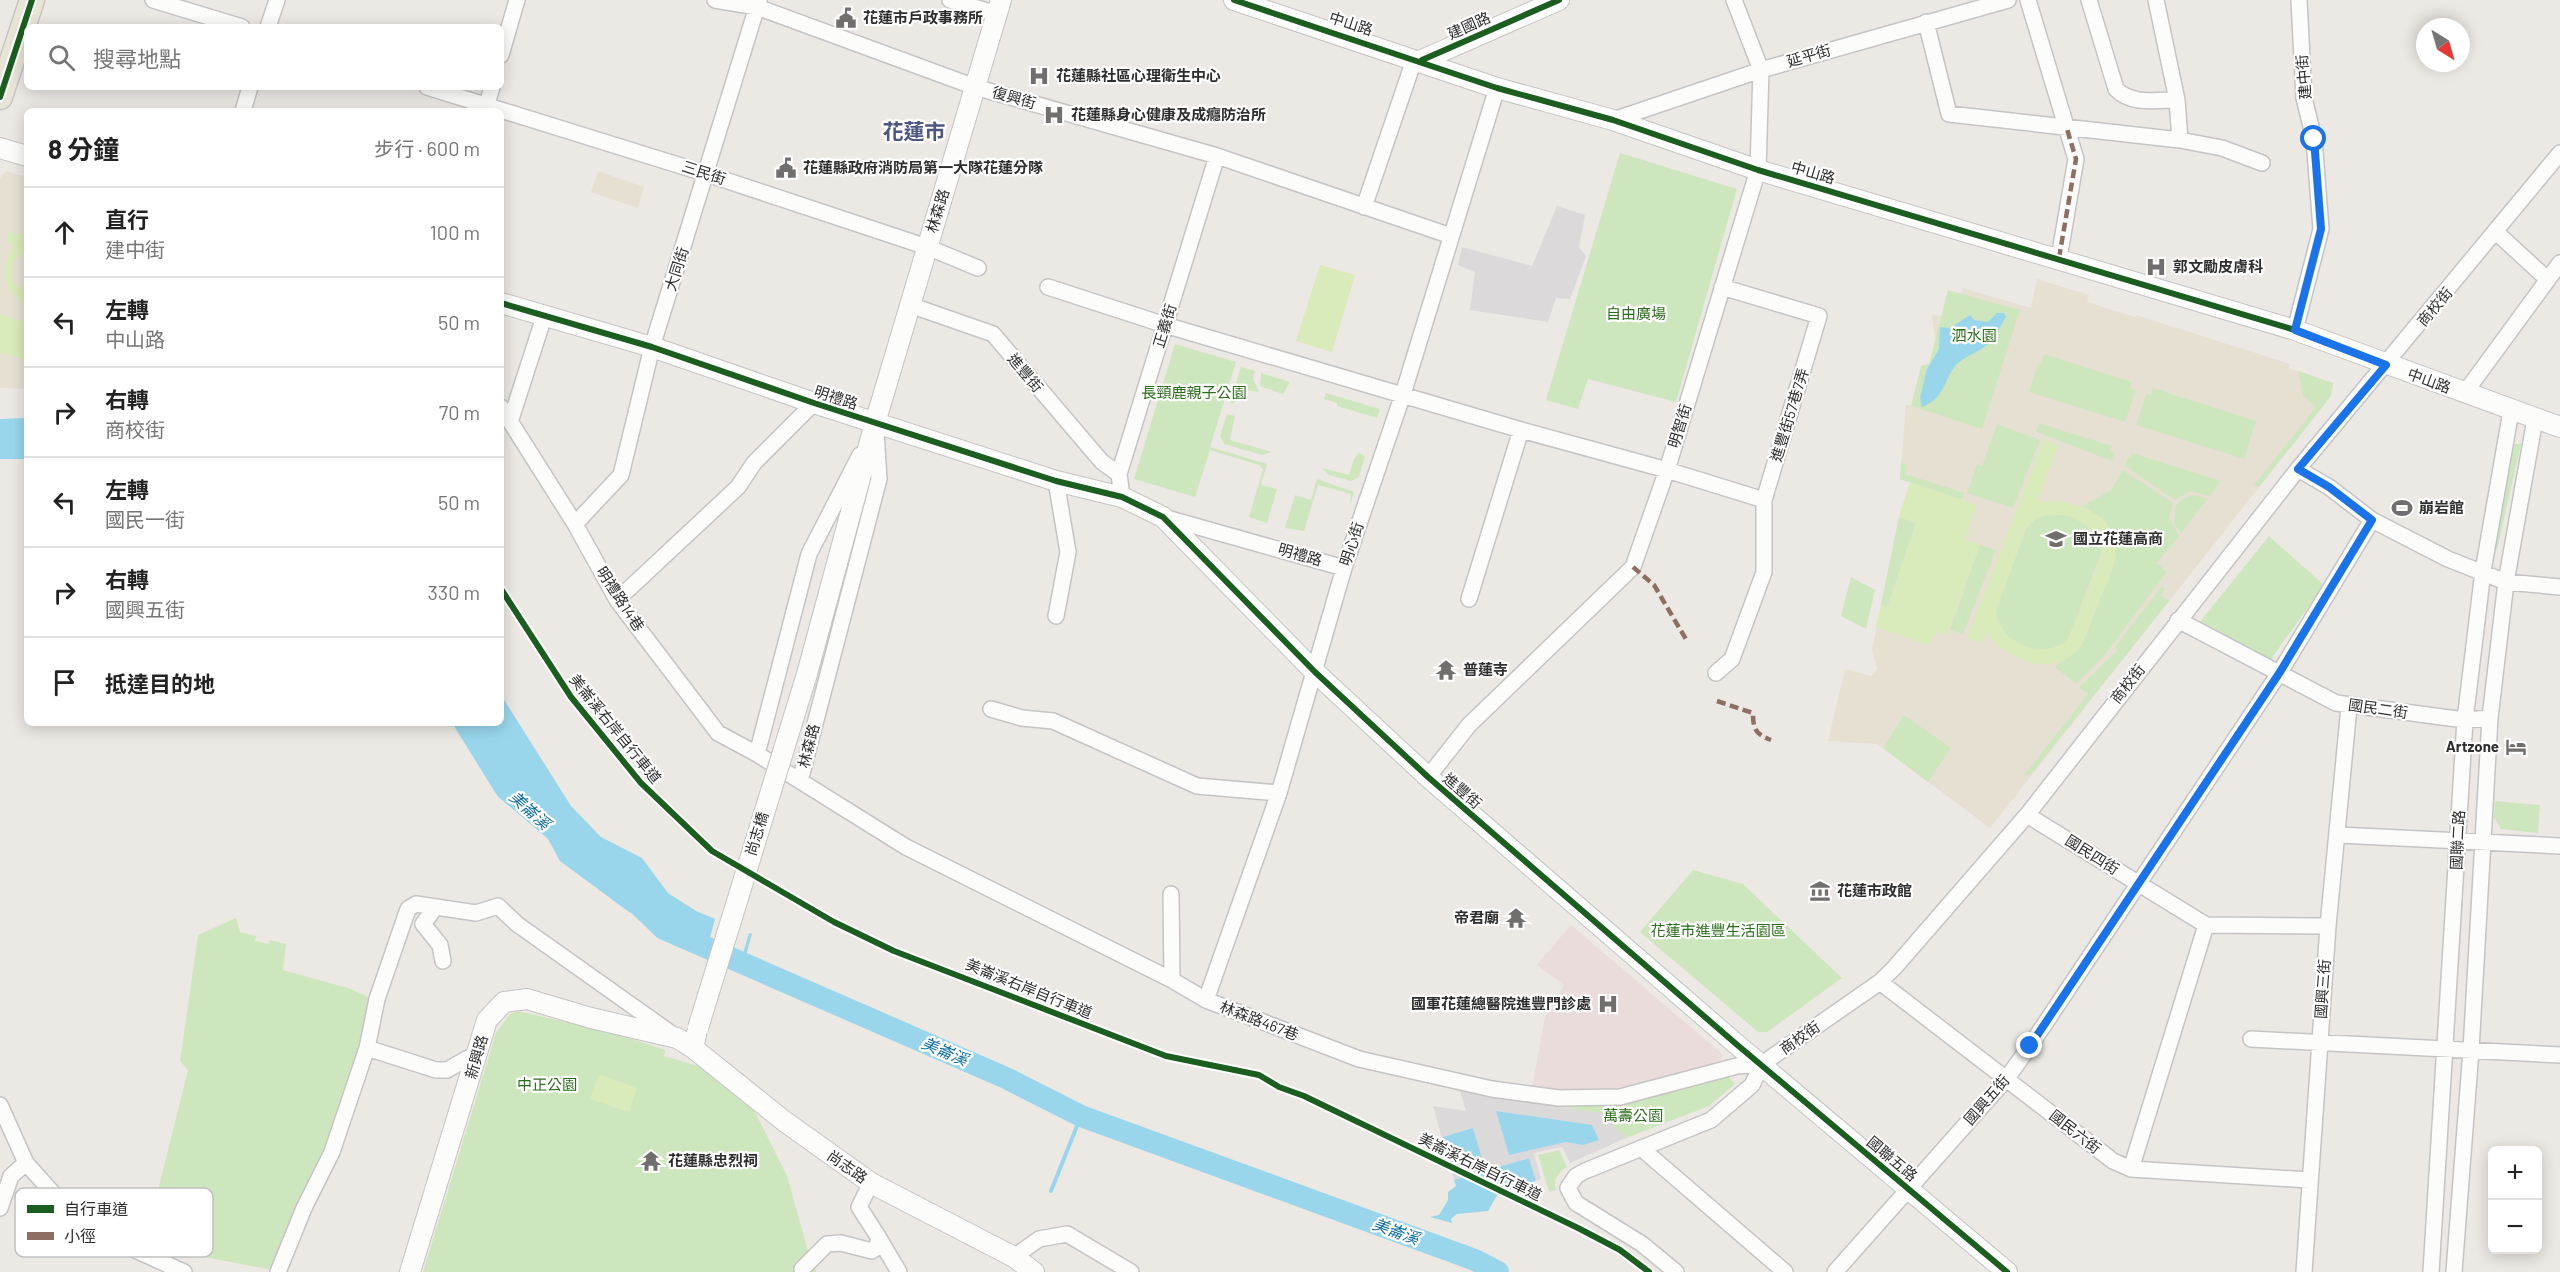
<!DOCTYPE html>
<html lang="zh-TW">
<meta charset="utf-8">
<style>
:root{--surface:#fff;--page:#f2f2f2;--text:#222;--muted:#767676;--line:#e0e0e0}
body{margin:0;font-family:Barlow,"Noto Sans TC",sans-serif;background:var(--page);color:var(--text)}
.controls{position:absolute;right:18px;bottom:18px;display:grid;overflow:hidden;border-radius:9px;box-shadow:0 3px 15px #0003}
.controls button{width:54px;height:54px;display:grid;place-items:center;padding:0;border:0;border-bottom:2px solid var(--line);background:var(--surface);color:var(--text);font:30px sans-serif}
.compass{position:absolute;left:2416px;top:18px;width:54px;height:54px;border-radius:50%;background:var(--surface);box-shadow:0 3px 15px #0003;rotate:143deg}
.stop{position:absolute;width:18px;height:18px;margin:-14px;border:4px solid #1a73e8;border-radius:50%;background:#fff}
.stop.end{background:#1a73e8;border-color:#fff;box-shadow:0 2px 6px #0008}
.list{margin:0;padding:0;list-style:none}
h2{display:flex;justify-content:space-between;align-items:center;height:78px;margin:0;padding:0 24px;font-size:26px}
h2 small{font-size:20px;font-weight:400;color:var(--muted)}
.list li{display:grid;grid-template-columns:39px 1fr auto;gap:18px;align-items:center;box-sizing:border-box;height:90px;padding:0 24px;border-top:2px solid var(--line)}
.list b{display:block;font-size:22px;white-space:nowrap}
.list p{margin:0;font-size:20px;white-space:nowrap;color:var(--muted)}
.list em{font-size:20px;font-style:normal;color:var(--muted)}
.icon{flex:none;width:33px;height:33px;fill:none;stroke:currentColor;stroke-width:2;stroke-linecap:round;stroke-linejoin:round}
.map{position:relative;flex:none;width:2560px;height:1272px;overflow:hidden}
.search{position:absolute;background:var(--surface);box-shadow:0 3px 15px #0003;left:24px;top:24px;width:480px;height:66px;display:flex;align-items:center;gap:15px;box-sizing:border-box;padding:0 21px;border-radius:9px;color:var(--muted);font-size:22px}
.panel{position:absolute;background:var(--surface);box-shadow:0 3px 15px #0003;left:24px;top:108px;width:480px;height:618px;border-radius:9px}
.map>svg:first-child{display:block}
.industrial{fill:#dcd9db}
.education{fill:#e6e0d3}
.medical{fill:#e9dcdb}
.green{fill:#cee6be}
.pitch{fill:#d9eabb;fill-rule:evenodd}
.water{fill:#99d6ec}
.pier{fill:#ece8e4}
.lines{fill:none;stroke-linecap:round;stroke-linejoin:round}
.stream{stroke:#99d6ec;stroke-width:4}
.river{stroke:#99d6ec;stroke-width:22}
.minor-casing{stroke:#c5c4c5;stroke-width:18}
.tertiary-casing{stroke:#c5c4c5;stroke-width:22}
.primary-casing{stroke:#c6c5c4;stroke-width:27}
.minor{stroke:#fcfcfb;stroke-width:15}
.tertiary{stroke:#fcfcfb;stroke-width:20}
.primary{stroke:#e8e4d6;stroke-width:24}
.tertiary-bridge-casing{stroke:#c5c4c5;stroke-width:22;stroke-linecap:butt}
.tertiary-bridge{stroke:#fcfcfb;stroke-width:20}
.quiet{stroke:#8d6e63;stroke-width:4.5;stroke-dasharray:9 4.5;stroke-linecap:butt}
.cycleway-casing{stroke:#fff;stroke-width:10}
.cycleway{stroke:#1b5e20;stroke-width:6}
.route{stroke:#1a73e8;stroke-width:8}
.labels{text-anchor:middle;stroke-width:4.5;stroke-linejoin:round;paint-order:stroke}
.poi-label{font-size:15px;font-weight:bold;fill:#2e2e2e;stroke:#fff;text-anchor:start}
.street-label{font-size:15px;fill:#2e2e2e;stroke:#fff}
.park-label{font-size:15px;fill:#2c6e1b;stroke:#fff}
.water-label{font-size:16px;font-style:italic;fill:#0d6fa3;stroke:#fff}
.district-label{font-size:21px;font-weight:bold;fill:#4d5680;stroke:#fff}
.key{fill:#fff;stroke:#c0c0c0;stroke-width:1.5}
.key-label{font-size:16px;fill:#2e2e2e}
</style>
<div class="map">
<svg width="2560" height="1272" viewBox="0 0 2560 1272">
<rect width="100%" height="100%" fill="#ece8e4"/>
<path class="industrial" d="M1557,206L1585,215L1579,247L1586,256L1570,299L1556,298L1548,322L1470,310L1475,272L1458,265L1462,247L1532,266Z
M1460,1091L1608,1114L1619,1133L1623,1132L1626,1138L1570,1163L1562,1147L1534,1153L1541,1179L1536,1181L1529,1158L1454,1180L1433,1106L1466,1111Z"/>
<path class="education" d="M6,171L27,177V389L0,388V178Z
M598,171L644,187L638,208L591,192Z
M2037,279L2089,295L2087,302L2135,317L2136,315L2290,364L2289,368L2333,383L2331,396L1990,828L1877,744L1828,741L1845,669L1871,676L1877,670L1872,649L1899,517L1910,482L1900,479L1906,405L1952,410L1949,376L1935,339L1932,315L1957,317L1963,288L2031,308Z"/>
<path class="medical" d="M1571,925L1722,1054L1721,1061L1646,1083L1603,1090L1572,1092L1532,1088L1545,1017L1564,985L1537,965Z"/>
<path class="green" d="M1620,153L1737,189L1676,402L1588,379L1578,409L1546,400Z
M1948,290L2020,310L1982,429L1911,406L1921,366L1929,364Z
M1175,344L1236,362L1210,447L1267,464L1261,485L1277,489L1267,523L1249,517L1263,469L1259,465L1210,450L1195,497L1134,479Z
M2044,354L2132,382L2130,388L2136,390L2125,422L2029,392L2038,363L2041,364Z
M1241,367L1255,371L1253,378L1259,392L1245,390L1243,396L1237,394L1234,404L1230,403Z
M2298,371L2333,383L2331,396L2259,487L2254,485L2316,407L2303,396Z
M1261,373L1290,382L1283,394L1260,386Z
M2153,388L2256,421L2244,459L2136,425L2146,394L2151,395Z
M1326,393L1380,409L1377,418L1337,406V403L1324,399Z
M1227,414L1235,416L1230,440L1272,452L1262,455L1224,444L1220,436Z
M2039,423L2112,446L2110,451L2114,453L2112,461L2036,432Z
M1997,424L2040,440L2013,508L1967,493L1977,464L1982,466Z
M2513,444H2521L2497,550L2488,551Z
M1359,453L1365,456L1359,477L1351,481L1329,475L1322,468L1349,475L1354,459Z
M2132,453L2221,481L2210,496L2190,491L2175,500L2125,466L2128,457H2131Z
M1901,463L1907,465L1905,474L1965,493L1962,500L1900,479Z
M2123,470L2173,503L2169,517L2179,536L2157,563L2167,572L2103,657L2076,684L2055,667C2062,659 2073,656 2080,647C2088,635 2092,618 2098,604C2113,564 2131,531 2082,506L2111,490Z
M1317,479L1354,492L1350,506L1351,494L1318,485L1304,531L1285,528L1295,495L1311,500Z
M2196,495L2208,499L2181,533L2174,523L2176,505L2185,497Z
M2050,514L2070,516L2083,523L2097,536L2102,551L2068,639C2045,662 1997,643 1996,610L2026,529L2035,519Z
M1899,517L1916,523L1887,607L1881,605Z
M2269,536L2324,585L2271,659L2199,623Z
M1980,545L1996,550L1963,634L1950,630Z
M1851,577L1875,590L1866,629L1841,616Z
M2162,586L2165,589L2161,595L2169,601L2031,774L2024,775L2088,694L2079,687L2118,650L2115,647Z
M1904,715L1951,748L1928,782L1883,748Z
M2495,801L2540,805L2538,833L2501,829L2494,817Z
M1693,870L1743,884L1842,978L1767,1032H1758L1640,932Z
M236,918L240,932L256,936L255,941L269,944L270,940L286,944L283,970L348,988L373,999L345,1107L272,1270L194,1255C178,1265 157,1248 144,1240L149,1231L146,1230L155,1202L188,1070L180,1061L198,935Z
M518,1011L617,1034L665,1050L664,1056L698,1066L752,1106L787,1176L812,1265L817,1272H423L496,1033L510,1014Z
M1726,1074L1735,1084L1709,1106L1626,1138L1623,1132L1619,1133L1607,1114L1542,1104L1597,1103Z
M1559,1150L1567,1167C1558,1172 1553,1180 1556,1190L1549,1192L1538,1155Z"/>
<path class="pitch" d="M9,231L27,237V252C11,257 9,270 14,284L27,293V303C0,295 0,266 13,245L7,243Z
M1320,265L1355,275L1332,352L1296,341Z
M0,314L27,323L24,360L0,352Z
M2044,439L2059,445L2037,502C2069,497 2116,511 2116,551C2116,569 2103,591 2096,608C2090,624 2086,645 2071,656C2043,675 2003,658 1987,632L1982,644L1967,638ZM2050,514L2070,516L2083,523L2097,536L2101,544V558L2068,639C2045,662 1997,643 1996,610L2026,529L2035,519Z
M1910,482L1977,505L1965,540L1980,545L1946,636L1939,631L1928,645L1876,627L1881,605L1888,606L1916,523L1899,517Z
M599,1074L637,1088L629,1112L590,1099Z"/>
<path class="water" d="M1997,313H2004L2006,317C2000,327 1994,341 1984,347C1975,354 1965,356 1956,365C1944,379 1945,399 1922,407L1920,398L1927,369L1939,349L1940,327L1950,328L1970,315L1974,320L1988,322Z
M27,418V459H0V419Z
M501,695L571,806L601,837L642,858L668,893L696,911L752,934L743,966L629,912L560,861L524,795L493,757L470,723H501Z
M1496,1111L1592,1125L1599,1140L1583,1145L1566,1142L1509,1155Z
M1473,1128L1484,1166L1454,1175L1443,1137Z
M1529,1158L1536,1181L1499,1192L1488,1211L1457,1214L1451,1219L1452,1223L1430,1217L1439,1215L1448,1200V1192L1456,1186L1454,1180Z"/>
<path class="pier" d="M716,916L750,930L739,967L706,951Z"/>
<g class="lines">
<path class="stream" d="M1051,1191L1081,1116"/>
<path class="river" d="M465,723L506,789L556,831
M641,907L664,929L1006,1078L1081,1116L1475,1260L1498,1272"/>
<g class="minor-casing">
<path id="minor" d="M153,0L242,27
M715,0L757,7L975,87L1217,156L1451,236
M950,0L997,14
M2028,0L2076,159L2059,258
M2089,0L2116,89C2131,105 2156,100 2177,100
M2156,0L2177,100L2180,140
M1926,22L1949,114L2180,140L2222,148L2262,163
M268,27L277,0
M501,55L517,0
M427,87L707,174L927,247L978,268
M243,111L250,87
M485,111L492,87
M1613,120L1761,70L2008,0
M1364,207L1412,66
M2496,232L2547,279
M1048,287L1165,325L1521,430L1667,470L1764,500
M910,305L993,334L1102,462L1119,474
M2295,330L2321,229L2314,139L2304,98L2299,0
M2464,394L2560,263
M501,407L575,524L617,600L718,733L757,754
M511,419L544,317
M860,455L809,554L757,754L906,847L1172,980L1206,1000L1359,1059L1492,1089L1559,1098L1620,1097L1737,1066L1762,1064
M2298,469L2329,487L2372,520L2448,559L2506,582L2560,587
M1122,497L1119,474L1217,156
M1163,517L1344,568
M575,524L621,475L652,347L759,0
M1469,599L1521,430
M617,600L738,487L754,463L814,403
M1056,616L1068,552L1056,481
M2178,620L2336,703L2465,720L2490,718
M1716,673L1732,659L1764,572V500L1819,316L1722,287
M991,709L1022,718L1053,721L1197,786L1279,793
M1428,777L1469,725L1633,567L1667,470L1758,170L1761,70L1734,0
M800,781L879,479L876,432
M2027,815L2206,925L2328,926
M2339,835L2560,846
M1171,894L1172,980
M435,908L423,924L440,945L443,961
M1880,982L2113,1161L2131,1169L2309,1180
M1206,1000L1279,793L1344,568L1403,394L1497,88
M2251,1039L2560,1055
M367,1048L436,1070H447L468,1058L476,1060
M0,1105L26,1163L11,1176L0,1208
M1641,1148L1785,1272
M26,1163L68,1210L133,1249L184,1272
M2131,1169L2206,925
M876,1233L899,1272
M1014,1257L1039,1239L1067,1234L1131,1272
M802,1269L827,1244L841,1243L872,1251L877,1247L879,1238L859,1207L871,1183
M278,1272L304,1208L332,1152L367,1048L377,999L408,909L416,904L476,913L498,906L517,924L672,1034
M1676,1272L1642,1244L1576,1203L1568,1188L1576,1176L1585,1171L1711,1120L1752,1085L1762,1064L1880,982L1895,967L2027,815L2298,469L2560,153
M1835,1272L2007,1078L2030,1046L2280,672L2372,520
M2304,1272L2328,926L2349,707
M2431,1272L2465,720L2483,571L2511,411
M2454,1272L2471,1050L2490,718L2506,582L2535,419"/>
</g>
<g class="tertiary-casing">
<path id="tertiary" d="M1234,0L1497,88L1613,120L1758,170L2295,330L2560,427
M1422,60L1559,0
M0,148L27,156
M501,303L652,347L814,403L1056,481L1122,497L1163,517L1315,672L1428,777L1735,1043L2007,1272
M807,674L875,423L1001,0
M696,1035L693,1048L784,1121L871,1183L1014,1257L1034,1272
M410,1272L487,1020L504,1002L527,999L591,1018L677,1038L693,1048"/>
</g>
<g class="primary-casing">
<path id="primary" d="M0,97L32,0"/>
</g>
<use href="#minor" class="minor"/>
<use href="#tertiary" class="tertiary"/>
<use href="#primary" class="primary"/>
<g class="tertiary-bridge-casing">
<path id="tertiary-bridge" d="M698,1028L807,674"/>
</g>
<use href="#tertiary-bridge" class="tertiary-bridge"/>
<path class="quiet" d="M2059,258L2076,159L2067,129
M1633,567L1654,585L1687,641
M1717,701L1753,713C1753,730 1756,734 1771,740"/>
<g class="cycleway-casing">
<path id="cycleway" d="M1234,0L1497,88L1613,120L1758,170L2295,330L2386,365
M1422,60L1559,0
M0,97L32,0
M501,303L652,347L814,403L1056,481L1122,497L1163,517L1315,672L1428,777L1735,1043L2007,1272
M501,589L571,697L641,783L712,851L834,922L894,951L1166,1056L1259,1075L1279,1087L1304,1096L1580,1229L1620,1250L1649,1272"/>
</g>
<use href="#cycleway" class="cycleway"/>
</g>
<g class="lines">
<path class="route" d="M2030,1046L2280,672L2372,520L2329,487L2298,469L2386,365L2295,330L2321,229L2314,139"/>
</g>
<defs>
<g id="civic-bare" transform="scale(1.62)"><path d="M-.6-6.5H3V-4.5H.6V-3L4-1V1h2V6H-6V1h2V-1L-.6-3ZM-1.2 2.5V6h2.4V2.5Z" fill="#706f6e" stroke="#fff" stroke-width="2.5" paint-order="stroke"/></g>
<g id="hospital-bare" transform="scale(1.62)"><path d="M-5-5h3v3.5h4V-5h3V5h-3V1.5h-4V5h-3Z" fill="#706f6e" stroke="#fff" stroke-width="2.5" paint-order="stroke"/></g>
<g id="stadium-bare" transform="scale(1.62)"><path d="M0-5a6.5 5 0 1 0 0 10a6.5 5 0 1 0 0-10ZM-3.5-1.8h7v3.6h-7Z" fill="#706f6e" stroke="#fff" stroke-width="2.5" paint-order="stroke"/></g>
<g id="school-bare" transform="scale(1.62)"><path d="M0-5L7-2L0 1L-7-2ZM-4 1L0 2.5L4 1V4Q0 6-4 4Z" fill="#706f6e" stroke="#fff" stroke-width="2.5" paint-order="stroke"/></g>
<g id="temple-bare" transform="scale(1.62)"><path d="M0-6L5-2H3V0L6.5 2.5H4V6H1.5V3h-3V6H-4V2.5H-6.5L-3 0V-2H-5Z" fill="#706f6e" stroke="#fff" stroke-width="2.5" paint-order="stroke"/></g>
<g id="hotel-bare" transform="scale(1.62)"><path d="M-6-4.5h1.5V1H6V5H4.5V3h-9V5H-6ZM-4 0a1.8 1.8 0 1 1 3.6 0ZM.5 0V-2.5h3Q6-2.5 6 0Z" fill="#706f6e" stroke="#fff" stroke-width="2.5" paint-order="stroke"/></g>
<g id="museum-bare" transform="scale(1.62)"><path d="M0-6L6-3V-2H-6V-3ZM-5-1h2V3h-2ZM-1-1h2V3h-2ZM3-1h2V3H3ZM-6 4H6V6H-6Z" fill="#706f6e" stroke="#fff" stroke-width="2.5" paint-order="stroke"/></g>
</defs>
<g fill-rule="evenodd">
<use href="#civic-bare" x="846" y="18"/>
<use href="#hospital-bare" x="1039" y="76"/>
<use href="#hospital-bare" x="1054" y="115"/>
<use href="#civic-bare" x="786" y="168"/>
<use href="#hospital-bare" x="2156" y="267"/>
<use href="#stadium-bare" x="2402" y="508"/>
<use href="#school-bare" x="2056" y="539"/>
<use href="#temple-bare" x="1446" y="670"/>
<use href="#hotel-bare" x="2516" y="747"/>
<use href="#museum-bare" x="1820" y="891"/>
<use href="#temple-bare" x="1516" y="918"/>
<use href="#hospital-bare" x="1608" y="1004"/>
<use href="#temple-bare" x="651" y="1161"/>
</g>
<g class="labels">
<g class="poi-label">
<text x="863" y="23">花蓮市戶政事務所</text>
<text x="1056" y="81">花蓮縣社區心理衛生中心</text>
<text x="1071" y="120">花蓮縣身心健康及成癮防治所</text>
<text x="803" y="173">花蓮縣政府消防局第一大隊花蓮分隊</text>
<text x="2173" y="272">郭文勵皮膚科</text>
<text x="2419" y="513">崩岩館</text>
<text x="2073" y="544">國立花蓮高商</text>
<text x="1463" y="675">普蓮寺</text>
<text x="2499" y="752" text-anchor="end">Artzone</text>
<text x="1837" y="896">花蓮市政館</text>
<text x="1499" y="923" text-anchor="end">帝君廟</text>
<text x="1591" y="1009" text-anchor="end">國軍花蓮總醫院進豐門診處</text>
<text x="668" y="1166">花蓮縣忠烈祠</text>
</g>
<g class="street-label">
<text transform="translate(1351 24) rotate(18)" y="5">中山路</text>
<text transform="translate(1469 26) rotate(-24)" y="5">建國路</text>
<text transform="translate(1809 56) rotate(-16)" y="5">延平街</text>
<text transform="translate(2304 77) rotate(-95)" y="5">建中街</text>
<text transform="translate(1014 98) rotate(16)" y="5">復興街</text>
<text transform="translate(704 173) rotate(18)" y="5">三民街</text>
<text transform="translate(1813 173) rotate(16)" y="5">中山路</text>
<text transform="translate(938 211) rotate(-73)" y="5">林森路</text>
<text transform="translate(677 269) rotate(-72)" y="5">大同街</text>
<text transform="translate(2435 307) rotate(-50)" y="5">商校街</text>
<text transform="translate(1165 326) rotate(-73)" y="5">正義街</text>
<text transform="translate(1025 373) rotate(50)" y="5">進豐街</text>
<text transform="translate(2429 381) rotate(20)" y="5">中山路</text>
<text transform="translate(836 398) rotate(18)" y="5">明禮路</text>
<text transform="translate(1790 415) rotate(-73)" y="5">進豐街57巷7弄</text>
<text transform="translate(1680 426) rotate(-73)" y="5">明智街</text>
<text transform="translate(1352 544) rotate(-72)" y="5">明心街</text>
<text transform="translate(1300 555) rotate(16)" y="5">明禮路</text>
<text transform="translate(620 599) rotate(57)" y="5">明禮路14巷</text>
<text transform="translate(2128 684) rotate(-52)" y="5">商校街</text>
<text transform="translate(2378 709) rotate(8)" y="5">國民二街</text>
<text transform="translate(615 729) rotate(51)" y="5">美崙溪右岸自行車道</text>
<text transform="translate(809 746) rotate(-76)" y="5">林森路</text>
<text transform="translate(1462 791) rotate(41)" y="5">進豐街</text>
<text transform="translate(757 834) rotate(-73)" y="5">尚志橋</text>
<text transform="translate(2458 840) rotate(-87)" y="5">國聯二路</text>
<text transform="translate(2092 855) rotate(32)" y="5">國民四街</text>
<text transform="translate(1029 989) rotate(22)" y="5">美崙溪右岸自行車道</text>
<text transform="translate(2323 989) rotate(-86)" y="5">國興三街</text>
<text transform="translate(1259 1021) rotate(21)" y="5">林森路467巷</text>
<text transform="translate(1800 1038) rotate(-35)" y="5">商校街</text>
<text transform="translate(477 1057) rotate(-74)" y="5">新興路</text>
<text transform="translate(1987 1100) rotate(-49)" y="5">國興五街</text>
<text transform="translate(2075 1132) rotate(38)" y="5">國民六街</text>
<text transform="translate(1892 1159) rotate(40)" y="5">國聯五路</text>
<text transform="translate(847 1167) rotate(35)" y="5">尚志路</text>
<text transform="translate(1480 1167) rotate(26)" y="5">美崙溪右岸自行車道</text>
</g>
<g class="park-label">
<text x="1636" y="319">自由廣場</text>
<text x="1974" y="341">泗水園</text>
<text x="1194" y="398">長頸鹿親子公園</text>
<text x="1718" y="936">花蓮市進豐生活園區</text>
<text x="547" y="1090">中正公園</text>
<text x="1633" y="1121">萬壽公園</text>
</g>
<g class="water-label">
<text transform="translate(530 810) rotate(42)" y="6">美崙溪</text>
<text transform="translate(945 1051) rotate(23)" y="6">美崙溪</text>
<text transform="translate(1396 1231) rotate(20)" y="6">美崙溪</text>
</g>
<g class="district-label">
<text x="914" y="139">花蓮市</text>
</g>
</g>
<rect x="15" y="1188" width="198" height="69" rx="9" class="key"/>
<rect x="27" y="1205" width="27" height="8" fill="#1b5e20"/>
<rect x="27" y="1232" width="27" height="8" fill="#8d6e63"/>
<g class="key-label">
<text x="64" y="1215">自行車道</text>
<text x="64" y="1242">小徑</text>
</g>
</svg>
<div class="controls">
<button>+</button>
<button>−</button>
</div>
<svg class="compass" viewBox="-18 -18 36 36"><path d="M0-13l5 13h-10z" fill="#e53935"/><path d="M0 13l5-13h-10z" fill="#767676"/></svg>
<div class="stop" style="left:2314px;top:139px"></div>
<div class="stop end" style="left:2030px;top:1046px"></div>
<div class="search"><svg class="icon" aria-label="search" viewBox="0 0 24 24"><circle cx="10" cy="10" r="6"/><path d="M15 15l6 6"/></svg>搜尋地點</div>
<section class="panel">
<h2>8 分鐘<small>步行 · 600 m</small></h2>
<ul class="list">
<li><svg class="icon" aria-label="ahead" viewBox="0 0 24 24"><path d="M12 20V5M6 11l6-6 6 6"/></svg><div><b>直行</b><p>建中街</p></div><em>100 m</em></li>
<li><svg class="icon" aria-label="left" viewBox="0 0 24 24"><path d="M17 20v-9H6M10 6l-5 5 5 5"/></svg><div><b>左轉</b><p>中山路</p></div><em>50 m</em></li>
<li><svg class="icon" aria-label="right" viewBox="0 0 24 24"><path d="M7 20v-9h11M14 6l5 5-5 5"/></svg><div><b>右轉</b><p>商校街</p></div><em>70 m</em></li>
<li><svg class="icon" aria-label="left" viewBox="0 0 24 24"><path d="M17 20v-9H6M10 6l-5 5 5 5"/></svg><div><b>左轉</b><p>國民一街</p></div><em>50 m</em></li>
<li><svg class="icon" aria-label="right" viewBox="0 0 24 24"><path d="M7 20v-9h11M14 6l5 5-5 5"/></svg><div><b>右轉</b><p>國興五街</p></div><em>330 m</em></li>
<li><svg class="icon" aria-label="arrive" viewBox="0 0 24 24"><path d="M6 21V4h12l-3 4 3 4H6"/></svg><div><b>抵達目的地</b></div></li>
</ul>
</section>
</div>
